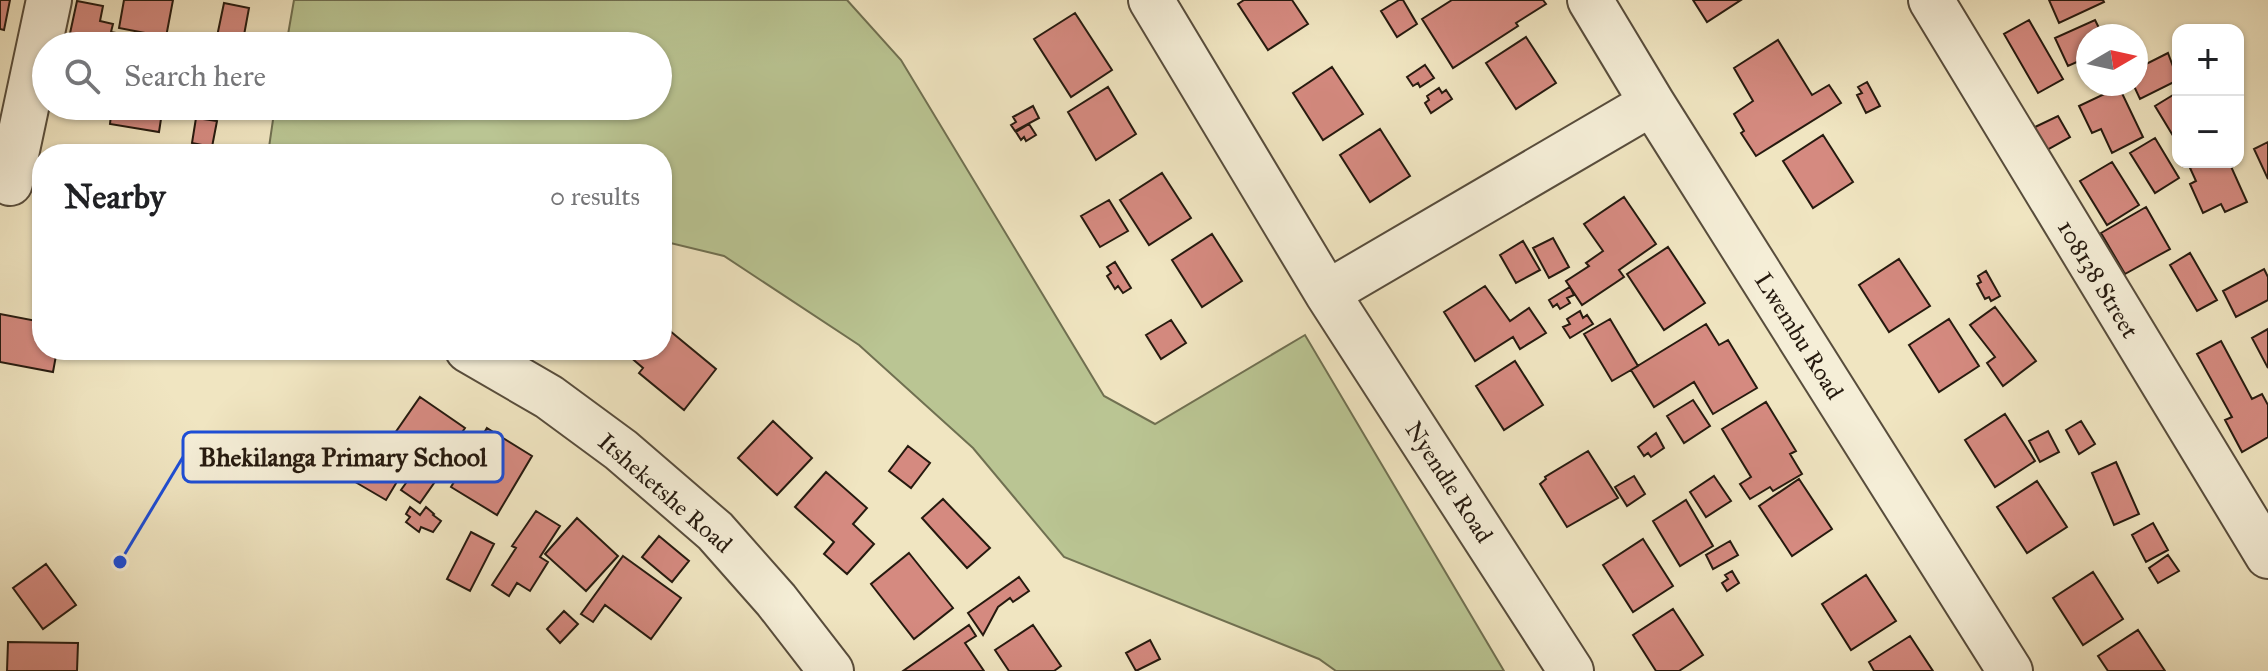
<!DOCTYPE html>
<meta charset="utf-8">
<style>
:root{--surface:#fff;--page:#f6f6f6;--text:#202124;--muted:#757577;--line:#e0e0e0}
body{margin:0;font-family:"IM FELL Great Primer",serif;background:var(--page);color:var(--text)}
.controls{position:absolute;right:24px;top:24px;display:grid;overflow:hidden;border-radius:16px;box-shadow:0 2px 6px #0004}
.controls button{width:72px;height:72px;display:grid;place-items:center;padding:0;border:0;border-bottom:2px solid var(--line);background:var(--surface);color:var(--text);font:40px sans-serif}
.compass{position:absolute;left:2076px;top:24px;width:72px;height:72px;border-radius:50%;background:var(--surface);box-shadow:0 2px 6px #0004;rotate:81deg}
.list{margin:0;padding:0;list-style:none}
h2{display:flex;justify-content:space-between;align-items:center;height:104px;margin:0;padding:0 32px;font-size:34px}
h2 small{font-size:26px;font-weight:400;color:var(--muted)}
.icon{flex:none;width:44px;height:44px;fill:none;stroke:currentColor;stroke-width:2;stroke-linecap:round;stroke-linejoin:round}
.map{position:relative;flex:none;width:2268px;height:671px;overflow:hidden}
.search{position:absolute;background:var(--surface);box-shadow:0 2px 6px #0004;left:32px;top:32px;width:640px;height:88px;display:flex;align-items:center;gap:20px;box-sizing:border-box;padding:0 28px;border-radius:44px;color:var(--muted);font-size:30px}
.panel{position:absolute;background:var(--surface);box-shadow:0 2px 6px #0004;left:32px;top:144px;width:640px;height:216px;border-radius:32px}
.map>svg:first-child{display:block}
.green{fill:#bac593;stroke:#707051;stroke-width:2}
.building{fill:#d58a80;stroke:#261a0f;stroke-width:2}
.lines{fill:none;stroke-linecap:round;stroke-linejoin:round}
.street-casing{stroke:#584d3c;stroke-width:48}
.street{stroke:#f5eed7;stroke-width:44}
.labels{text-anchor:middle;stroke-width:6;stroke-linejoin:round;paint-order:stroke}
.street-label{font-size:24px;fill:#261a0f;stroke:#f5eed7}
.leader{fill:none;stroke:#1d4ed8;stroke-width:3}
.callout-dot{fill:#1d4ed8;stroke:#f5eed7;stroke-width:3}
.callout{fill:#f5eed7;stroke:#1d4ed8;stroke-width:3}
.callout-label{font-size:26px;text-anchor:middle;font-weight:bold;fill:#261a0f}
</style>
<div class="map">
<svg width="2268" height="671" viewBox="0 0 2268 671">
<rect width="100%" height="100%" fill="#f0e5c1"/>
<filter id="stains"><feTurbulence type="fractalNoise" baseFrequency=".0025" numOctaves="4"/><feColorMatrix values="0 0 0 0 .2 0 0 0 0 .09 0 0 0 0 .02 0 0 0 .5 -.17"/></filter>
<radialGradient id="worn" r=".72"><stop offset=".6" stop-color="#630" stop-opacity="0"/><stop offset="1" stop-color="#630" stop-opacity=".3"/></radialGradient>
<path class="green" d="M294,0H847L901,60L1104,396L1155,424L1305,335L1504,671H1336L1319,659L1064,557L973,448L859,345L724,256L662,241V154H268L275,106H658V46H286Z"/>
<path class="building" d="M0,0H10L4,30L0,29Z
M124,0H173L166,37L119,28Z
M1244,0H1292L1308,24L1268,50L1238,4Z
M1399,0H1403L1417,24L1397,37L1381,11Z
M1452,0H1543L1546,4L1516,23L1518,26L1453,68L1422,19Z
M1693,0H1741L1707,22Z
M2049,0H2103L2104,2L2059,23Z
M77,1L103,6L100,21L113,24L111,32L151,40L149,46H81L82,40L69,38Z
M224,3L249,8L242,46H215Z
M1075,13L1112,70L1071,97L1034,39Z
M2029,20L2063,79L2038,93L2004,34Z
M2095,20L2103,36H2088V57L2068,66L2055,38Z
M1526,37L1556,83L1516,109L1486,63Z
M1778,40L1812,95L1829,85L1841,103L1756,156L1741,133L1744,131L1734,114L1753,101L1734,68Z
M2168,53L2178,80L2140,99L2133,84H2136V69Z
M1425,65L1434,78L1420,87L1418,83L1413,86L1407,77Z
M1332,67L1363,114L1323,140L1293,93Z
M1867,82L1880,106L1866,113L1857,95L1862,93L1858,87Z
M1108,87L1136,134L1096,160L1068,112Z
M2119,87L2143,137L2112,153L2101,129L2092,133L2079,106Z
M1439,88L1442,93L1446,90L1452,99L1431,113L1425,103L1429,100L1427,96Z
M2178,92V144L2155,106Z
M112,106H163L159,132L110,124Z
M1033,106L1039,118L1015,131L1011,125L1016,122L1013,117Z
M2058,116L2070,137L2045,151L2033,128Z
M196,118L217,121L212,147L192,143Z
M1029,124L1036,135L1026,141L1024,137L1021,140L1016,132Z
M1380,129L1410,176L1370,202L1340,155Z
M1823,135L1853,182L1813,208L1783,161Z
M2155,138L2179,178L2155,193L2130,153Z
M2268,142V179L2254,149Z
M2112,162L2139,205L2107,225L2080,181Z
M2203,162H2229L2247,202L2225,212L2221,204L2203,213L2190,184L2196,181L2190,168Z
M1162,173L1191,218L1149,245L1120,200Z
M1624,197L1656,244L1619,270L1624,277L1582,305L1566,281L1589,266L1586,263L1603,251L1584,224Z
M1109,200L1128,231L1100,247L1081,216Z
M2146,207L2170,249L2125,274L2101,233Z
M1212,234L1242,281L1202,307L1172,260Z
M1553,238L1569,267L1549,278L1533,248Z
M1523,241L1540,270L1516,283L1500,255Z
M1668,247L1705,303L1664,330L1627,274Z
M2190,253L2217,300L2197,311L2170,265Z
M1899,259L1930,306L1889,332L1859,285Z
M1115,262L1131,288L1123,293L1118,286L1115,289L1107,276L1111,273L1107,267Z
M2264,269L2268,277V300L2236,317L2223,291Z
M1986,271L2000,296L1991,301L1989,297L1985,299L1977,284L1981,282L1978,276Z
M1485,286L1510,321L1529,308L1546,333L1520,349L1513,337L1475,361L1444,312Z
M1570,287L1574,295L1567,298L1570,303L1560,309L1557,304L1553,307L1549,300Z
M1995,307L2036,361L2003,386L1987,363L1995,357L1970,325Z
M1580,311L1583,318L1587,315L1593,324L1570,338L1563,327L1570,324L1567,319Z
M0,314L42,322V350H57L53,372L0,362Z
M1610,319L1638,366L1612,381L1584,334Z
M1949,319L1979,366L1939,392L1909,345Z
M1171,320L1186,343L1161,359L1146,335Z
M1706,324L1719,345L1728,340L1757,388L1713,414L1694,382L1654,407L1631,370Z
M664,326L716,369L684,410L639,373L643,368L629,356L634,350H652L656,353L662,350Z
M2268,329V368L2252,338Z
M2221,341L2252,399L2262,394L2268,405V437L2242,452L2225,420L2232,417L2197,354Z
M1515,361L1543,405L1504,430L1476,386Z
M420,397L465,428L441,463L446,466L420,503L401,490L426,455L395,433Z
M1693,400L1710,426L1684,443L1667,416Z
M1766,402L1796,451L1790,454L1802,474L1773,491L1770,487L1750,499L1740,484L1751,477L1722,429Z
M2005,414L2035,461L1995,487L1965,440Z
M773,421L812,458L777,495L738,458Z
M2081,421L2095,444L2079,454L2066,430Z
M487,428L532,456L497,515L451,487Z
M2048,431L2059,452L2040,462L2029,441Z
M1656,433L1664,448L1651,457L1648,453L1644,456L1638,447Z
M908,446L930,463L911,488L889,471Z
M361,450L401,475L386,500L345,476Z
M1588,451L1618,498L1567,527L1540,484L1546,479L1545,477Z
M2116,462L2139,514L2114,525L2092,473Z
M826,472L867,508L853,524L874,544L847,574L824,554L834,542L795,507Z
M1634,476L1645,494L1627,506L1615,487Z
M1714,476L1731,501L1706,517L1690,492Z
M1799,479L1832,529L1792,556L1759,506Z
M2037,481L2067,527L2027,553L1997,507Z
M943,499L990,548L967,568L922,518Z
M1686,500L1713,546L1680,566L1653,521Z
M410,507L420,515L426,507L434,514L433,515L441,521L433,532L421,527L419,532L406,522L410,517L406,514Z
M536,511L560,526L540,557L548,562L530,591L517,583L509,596L492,585L516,548L512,546Z
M577,518L618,556L586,591L545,554Z
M2153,523L2168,550L2146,562L2132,535Z
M471,532L494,544L470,591L447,579Z
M659,536L689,561L672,582L642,557Z
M1643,539L1673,586L1633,612L1603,565Z
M1730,541L1738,555L1713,569L1706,555Z
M909,553L953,608L914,639L871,584Z
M2168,555L2179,571L2158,583L2149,568Z
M623,556L681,598L651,639L605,605L593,622L581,614Z
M46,564L76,605L43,629L13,588Z
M1732,571L1739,583L1727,591L1722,583L1728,579L1725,575Z
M2093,572L2123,619L2083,645L2053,598Z
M1866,575L1896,621L1851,650L1822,604Z
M1019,577L1029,591L1013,602L1010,598L998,607L983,635L968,613Z
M1673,609L1703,655L1679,671H1656L1633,635Z
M564,611L578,624L560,643L547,629Z
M969,625L976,636L965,643L984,671H903Z
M1033,625L1061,666L1054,671H1009L995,650Z
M2138,630L2165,671H2108L2098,656Z
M1910,636L1933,671H1874L1869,662Z
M1150,640L1160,659L1136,671L1126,653Z
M8,642L78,643L77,671H7Z"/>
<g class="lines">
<g class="street-casing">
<path id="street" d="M1151,0L1327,293L1571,671
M1590,0L1652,103L2010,671
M1931,0L2268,556
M10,183L49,0
M1327,293L1652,103
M468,350L549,397L621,450L715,531L776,600L831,671"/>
</g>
<use href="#street" class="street"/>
</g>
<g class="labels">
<g class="street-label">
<text transform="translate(2098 279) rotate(59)" y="8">108138 Street</text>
<text transform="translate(1799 336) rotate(58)" y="8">Lwembu Road</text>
<text transform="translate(1449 482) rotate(57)" y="8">Nyendle Road</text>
<text transform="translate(665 493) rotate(41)" y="8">Itsheketshe Road</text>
</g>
</g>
<path class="leader" d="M120 562L183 457"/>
<circle class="callout-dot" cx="120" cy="562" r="8"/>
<rect class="callout" x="183" y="432" width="320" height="50" rx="8"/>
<g class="callout-label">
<text x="343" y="466">Bhekilanga Primary School</text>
</g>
<rect width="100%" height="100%" filter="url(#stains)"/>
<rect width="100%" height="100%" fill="url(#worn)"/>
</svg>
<div class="controls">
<button>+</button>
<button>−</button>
</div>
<svg class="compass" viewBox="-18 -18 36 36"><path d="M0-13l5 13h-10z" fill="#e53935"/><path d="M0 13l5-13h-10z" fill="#757577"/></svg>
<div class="search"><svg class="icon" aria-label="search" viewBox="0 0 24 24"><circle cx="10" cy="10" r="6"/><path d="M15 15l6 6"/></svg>Search here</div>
<section class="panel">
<h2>Nearby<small>0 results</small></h2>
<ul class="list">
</ul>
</section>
</div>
